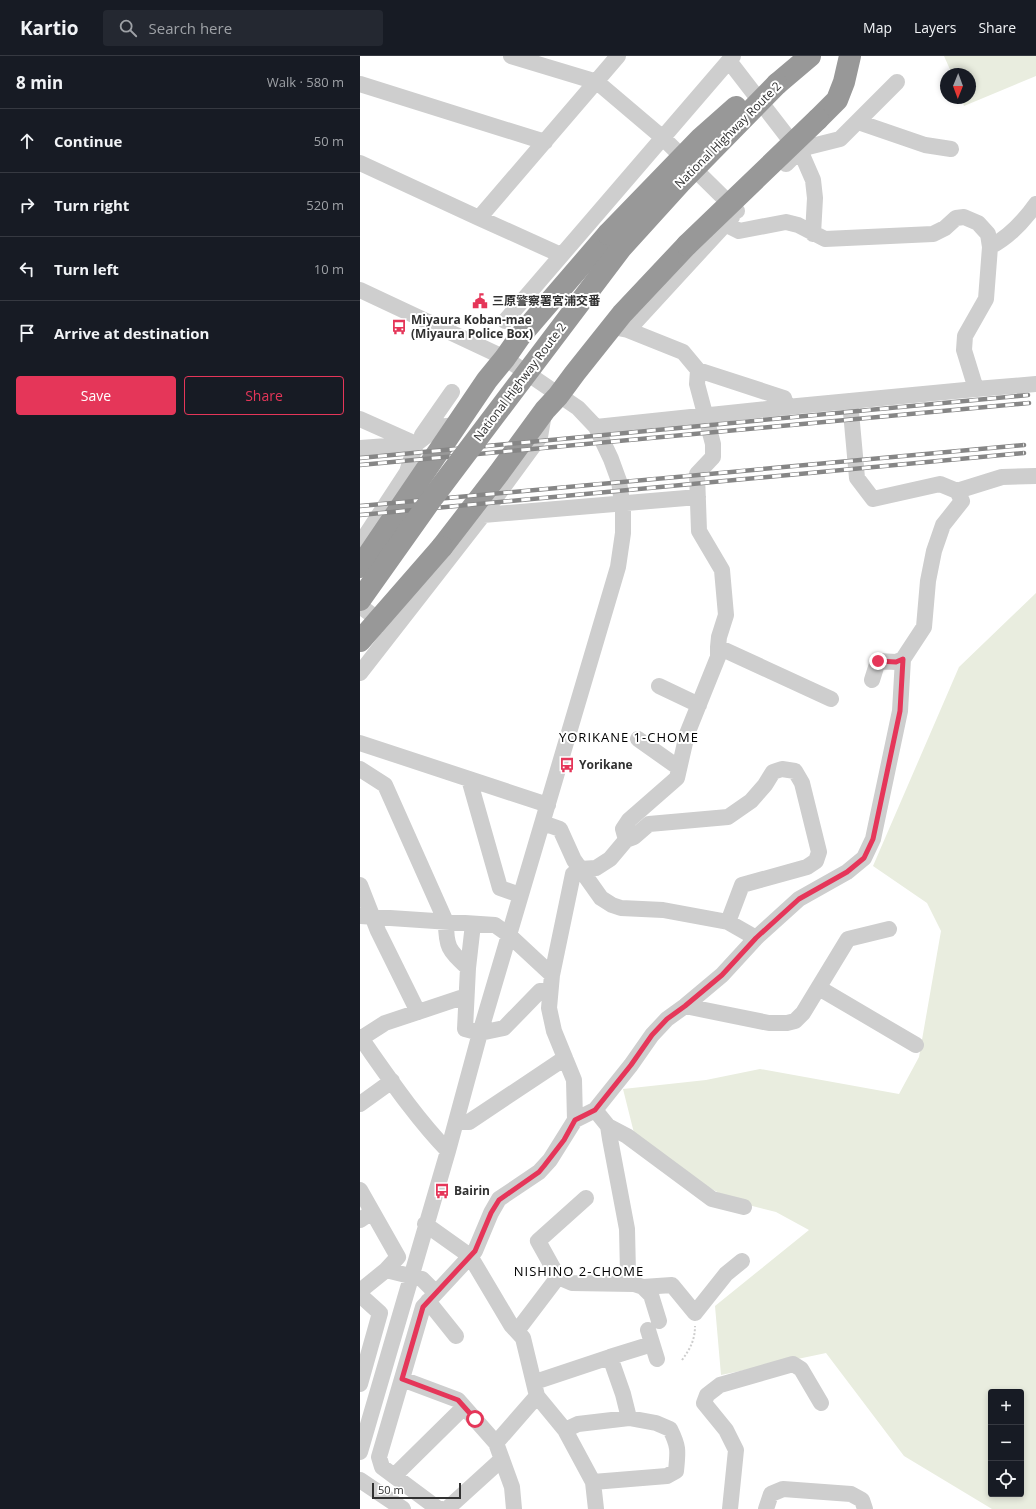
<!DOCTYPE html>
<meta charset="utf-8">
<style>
:root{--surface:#171b24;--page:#242831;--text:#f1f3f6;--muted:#9ea1a6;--line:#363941;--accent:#e53659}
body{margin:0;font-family:"Open Sans","Noto Sans JP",sans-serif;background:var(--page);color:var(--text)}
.controls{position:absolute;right:12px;bottom:12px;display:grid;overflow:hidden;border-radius:4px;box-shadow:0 2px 6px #0003}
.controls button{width:36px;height:36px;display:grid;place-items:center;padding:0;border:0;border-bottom:1px solid var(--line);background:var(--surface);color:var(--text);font:20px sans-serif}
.compass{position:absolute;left:580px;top:12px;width:36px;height:36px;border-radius:50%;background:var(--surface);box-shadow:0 2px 6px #0003;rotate:181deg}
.scale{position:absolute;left:12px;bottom:10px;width:89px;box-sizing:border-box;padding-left:4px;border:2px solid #313131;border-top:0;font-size:11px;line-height:14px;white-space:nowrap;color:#313131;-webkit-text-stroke:3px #fff;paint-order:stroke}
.stop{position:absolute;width:12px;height:12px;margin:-9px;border:3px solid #e53659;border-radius:50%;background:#fff}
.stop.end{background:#e53659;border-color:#fff;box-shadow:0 1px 4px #0008}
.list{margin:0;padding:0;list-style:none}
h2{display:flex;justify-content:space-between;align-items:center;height:52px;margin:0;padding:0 16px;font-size:17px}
h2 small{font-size:13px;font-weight:400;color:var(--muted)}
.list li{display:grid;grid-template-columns:26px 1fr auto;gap:12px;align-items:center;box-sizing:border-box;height:64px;padding:0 16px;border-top:1px solid var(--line)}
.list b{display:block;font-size:15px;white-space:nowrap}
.list em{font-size:13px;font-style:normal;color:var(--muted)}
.actions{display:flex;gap:8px;padding:12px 16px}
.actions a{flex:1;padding:9px 0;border:1px solid var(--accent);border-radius:4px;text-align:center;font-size:14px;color:var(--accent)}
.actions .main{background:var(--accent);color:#fff}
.icon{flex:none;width:22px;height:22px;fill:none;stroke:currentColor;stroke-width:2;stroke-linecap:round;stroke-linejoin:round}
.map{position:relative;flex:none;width:676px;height:1453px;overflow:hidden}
header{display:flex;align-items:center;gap:24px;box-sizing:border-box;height:56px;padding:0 20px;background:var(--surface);border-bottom:1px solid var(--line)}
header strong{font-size:19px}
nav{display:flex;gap:22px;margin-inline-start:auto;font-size:14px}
.search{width:280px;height:36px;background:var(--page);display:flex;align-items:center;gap:10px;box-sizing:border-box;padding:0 14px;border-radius:4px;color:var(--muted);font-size:15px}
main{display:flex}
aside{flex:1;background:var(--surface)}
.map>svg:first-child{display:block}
.green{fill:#e9eddf;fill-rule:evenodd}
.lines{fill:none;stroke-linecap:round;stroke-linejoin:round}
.path{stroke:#cecece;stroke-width:2;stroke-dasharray:2 2;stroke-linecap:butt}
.minor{stroke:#cecece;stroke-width:16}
.highway{stroke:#989898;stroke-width:22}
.rail-casing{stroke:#868686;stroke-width:4.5}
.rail{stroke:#fff;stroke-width:3;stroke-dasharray:9;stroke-linecap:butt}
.highway-bridge{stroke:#989898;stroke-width:22}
.route{stroke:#e53659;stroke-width:5}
.labels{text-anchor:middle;stroke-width:4;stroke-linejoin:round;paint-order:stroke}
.street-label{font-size:12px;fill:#313131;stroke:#fff}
.poi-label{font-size:12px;font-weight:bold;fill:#313131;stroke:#fff;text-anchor:start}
.neighbourhood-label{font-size:13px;letter-spacing:1px;fill:#000;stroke:#fff}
</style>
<header>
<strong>Kartio</strong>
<div class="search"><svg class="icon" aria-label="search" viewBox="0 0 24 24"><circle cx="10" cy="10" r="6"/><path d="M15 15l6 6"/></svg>Search here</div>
<nav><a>Map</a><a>Layers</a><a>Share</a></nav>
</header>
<main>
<aside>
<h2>8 min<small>Walk · 580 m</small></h2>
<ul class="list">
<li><svg class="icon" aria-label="ahead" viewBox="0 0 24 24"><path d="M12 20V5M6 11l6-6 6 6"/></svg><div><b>Continue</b></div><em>50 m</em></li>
<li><svg class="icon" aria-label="right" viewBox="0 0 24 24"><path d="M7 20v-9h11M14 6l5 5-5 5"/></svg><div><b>Turn right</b></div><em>520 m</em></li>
<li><svg class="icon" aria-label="left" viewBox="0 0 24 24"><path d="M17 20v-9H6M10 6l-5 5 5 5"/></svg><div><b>Turn left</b></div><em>10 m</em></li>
<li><svg class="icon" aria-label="arrive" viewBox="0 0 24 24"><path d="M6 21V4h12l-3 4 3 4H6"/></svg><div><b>Arrive at destination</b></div></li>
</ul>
<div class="actions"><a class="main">Save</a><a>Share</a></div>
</aside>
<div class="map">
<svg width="676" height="1453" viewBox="0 0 676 1453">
<rect width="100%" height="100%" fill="#fff"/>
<path class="green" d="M584,0H676V20L604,50L601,42H610V18H592Z
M676,537V1453H632L544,1400L466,1297L361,1319L355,1250L449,1174L416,1156L373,1145L320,1115L274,1077L263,1033L346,1024L400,1013L539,1038L559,1001L581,875L567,847L513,810L599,611ZM631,1336H661V1438H631Z"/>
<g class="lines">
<path class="path" d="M322,1304C330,1293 335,1284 335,1270"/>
<path class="minor" d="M151,0L237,26L303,82L377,155
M369,5L443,101L453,124L455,142L453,178
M0,28L185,86
M498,66L565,89L591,93
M0,107L119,162L201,199
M426,108L438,96L448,91L480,83L537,26
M119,162L258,0
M365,168L379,175L426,166L438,169L465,183L573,178L585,172L596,162L604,161L618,167L628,178L630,191L626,243L605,280L604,294L616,333
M630,191C649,181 664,165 676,148
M0,234L145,302L218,352L236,371L251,403L259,425L263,455V477L258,511L120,977L88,1095L0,1396
M145,265L373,0
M258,272L268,274L323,296L338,314L424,342L427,351
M268,274L372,161
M338,314L337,328L353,388V401L337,418L339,475L362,514L366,559L359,581L358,591
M490,345L497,422L513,443L580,428L597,435L642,421L676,420
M0,363L56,388
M236,371L427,351L616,333L676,328
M62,379L92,336
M0,392L54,388
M123,459L338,441
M0,488L47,416L56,388L78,371L96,369
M0,550L28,571
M0,617L123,459L180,381L184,358
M512,624L518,605L536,606L543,603
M299,630L339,649
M278,683L319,712
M0,687L188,749
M0,713L25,729L86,866C86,892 89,894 108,912
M109,723L140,832L160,839
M183,767L200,773L214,804L241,842L252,849L261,852L303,854L368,866L396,882
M266,784L263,773L269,764L317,722L327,678L358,601V591L471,643
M0,829L18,875L58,956
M0,860L135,869L149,879L192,919
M113,868L108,912L105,973L120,977L144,972L180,935L190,934
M459,932L556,989
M325,950L409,967H427L435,965L443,957L488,883L529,873
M0,981C27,1019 55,1061 88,1095
M0,983L25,967L106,940
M0,1048L32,1025
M235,1054L248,1070L250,1083L267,1173L268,1217L274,1228L283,1231L312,1229L335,1257L366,1218L382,1205
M215,1064L235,1054L271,1009L292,979L307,963L325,950L362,919L396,882L439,843L487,816L504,802L513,783L540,655L543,603L564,571L568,525L574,495L583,469L602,445L597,435
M96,1066H109L205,1002
M248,1070L267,1080L352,1143L384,1151
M0,1134L38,1201L26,1214
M0,1164L12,1156
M65,1168L110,1200L151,1269L163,1282L177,1340L205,1374L233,1426L236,1453
M198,1221L212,1227L274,1228
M283,1231L291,1239L299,1265
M0,1235L26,1214L62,1223L76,1237
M0,1239L20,1257L0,1328
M68,1245L96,1280
M288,1274L297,1303
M157,1275L198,1221L178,1185L226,1142
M250,1301L292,1288
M42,1323L98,1344L136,1387L152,1431L154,1453
M175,1326L250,1301L263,1338L269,1362
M205,1374L218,1368L269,1362L296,1367L310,1373C319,1391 318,1395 316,1415L307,1420L233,1426
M136,1387L177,1340
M34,1420L104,1351
M0,1424L43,1453
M82,1453L77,1452L22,1411L19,1401L63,1251L115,1195L131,1157L139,1143L179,1116L190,1104L215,1064L214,1024L194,975L189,952L192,919L213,818L220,813L236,812L250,803L266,784L274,781L289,768L368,761L391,745L405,729L413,716L422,713L435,715L442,727L459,796L456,805L447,811L382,829L368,866
M87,1453L142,1403
M370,1453L376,1394L366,1374L344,1347L347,1339L360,1329L433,1308L441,1313L461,1347
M406,1453L411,1438L423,1433L491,1438L502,1444L505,1453"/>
<path class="highway" d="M417,28L450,0
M458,63L477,44L484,26L490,0
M82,491L139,417L185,354L198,340L215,317L262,258L327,189
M0,511L127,324L145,302L161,279L248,178"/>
<g class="rail-casing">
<path id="rail" d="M0,402L668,339
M0,409L669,347
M0,450L664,389
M0,459L664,397"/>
</g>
<use href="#rail" class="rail"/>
<path class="highway-bridge" d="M248,178L341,82L376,51
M327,189L458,63
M0,544L73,441L261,192L320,127L417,28
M0,585L82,491"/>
</g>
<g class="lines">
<path class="route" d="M115,1363L98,1344L42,1323L63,1251L115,1195L131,1157L139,1144L179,1116L184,1110L204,1084L215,1064L235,1054L271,1009L292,979L307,963L325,950L362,919L396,882L439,843L487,816L504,802L513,783L540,655L543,603L536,606L518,605"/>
</g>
<defs>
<g id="civic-bare" transform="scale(1.2)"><path d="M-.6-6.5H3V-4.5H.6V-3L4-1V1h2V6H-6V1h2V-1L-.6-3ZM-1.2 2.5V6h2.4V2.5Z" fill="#e53659" stroke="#fff" stroke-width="2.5" paint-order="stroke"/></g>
<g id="bus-bare" transform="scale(1.2)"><path d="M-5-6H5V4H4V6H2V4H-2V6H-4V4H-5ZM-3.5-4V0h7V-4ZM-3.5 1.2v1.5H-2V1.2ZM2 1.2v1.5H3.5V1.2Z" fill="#e53659" stroke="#fff" stroke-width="2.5" paint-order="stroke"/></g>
</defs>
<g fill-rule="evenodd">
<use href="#civic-bare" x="120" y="245"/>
<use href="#bus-bare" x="39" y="271"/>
<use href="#bus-bare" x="207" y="709"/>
<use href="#bus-bare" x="82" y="1135"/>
</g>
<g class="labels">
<g class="street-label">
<text transform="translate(368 79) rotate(-45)" y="4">National Highway Route 2</text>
<text transform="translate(160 326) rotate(-53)" y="4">National Highway Route 2</text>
</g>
<g class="poi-label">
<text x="132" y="249">三原警察署宮浦交番</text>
<text x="51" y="268">Miyaura Koban-mae<tspan x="51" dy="14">(Miyaura Police Box)</tspan></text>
<text x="219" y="713">Yorikane</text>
<text x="94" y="1139">Bairin</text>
</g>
<g class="neighbourhood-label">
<text x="269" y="686">YORIKANE 1-CHOME</text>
<text x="219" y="1220">NISHINO 2-CHOME</text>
</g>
</g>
</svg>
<div class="controls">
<button>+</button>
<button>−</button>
<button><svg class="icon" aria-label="locate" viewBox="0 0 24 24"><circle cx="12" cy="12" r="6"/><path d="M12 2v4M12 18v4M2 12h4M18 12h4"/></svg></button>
</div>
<svg class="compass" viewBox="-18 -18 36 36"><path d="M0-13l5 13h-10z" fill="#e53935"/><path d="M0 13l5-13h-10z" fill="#9ea1a6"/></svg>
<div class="scale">50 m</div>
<div class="stop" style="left:115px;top:1363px"></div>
<div class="stop end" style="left:518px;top:605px"></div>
</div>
</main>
